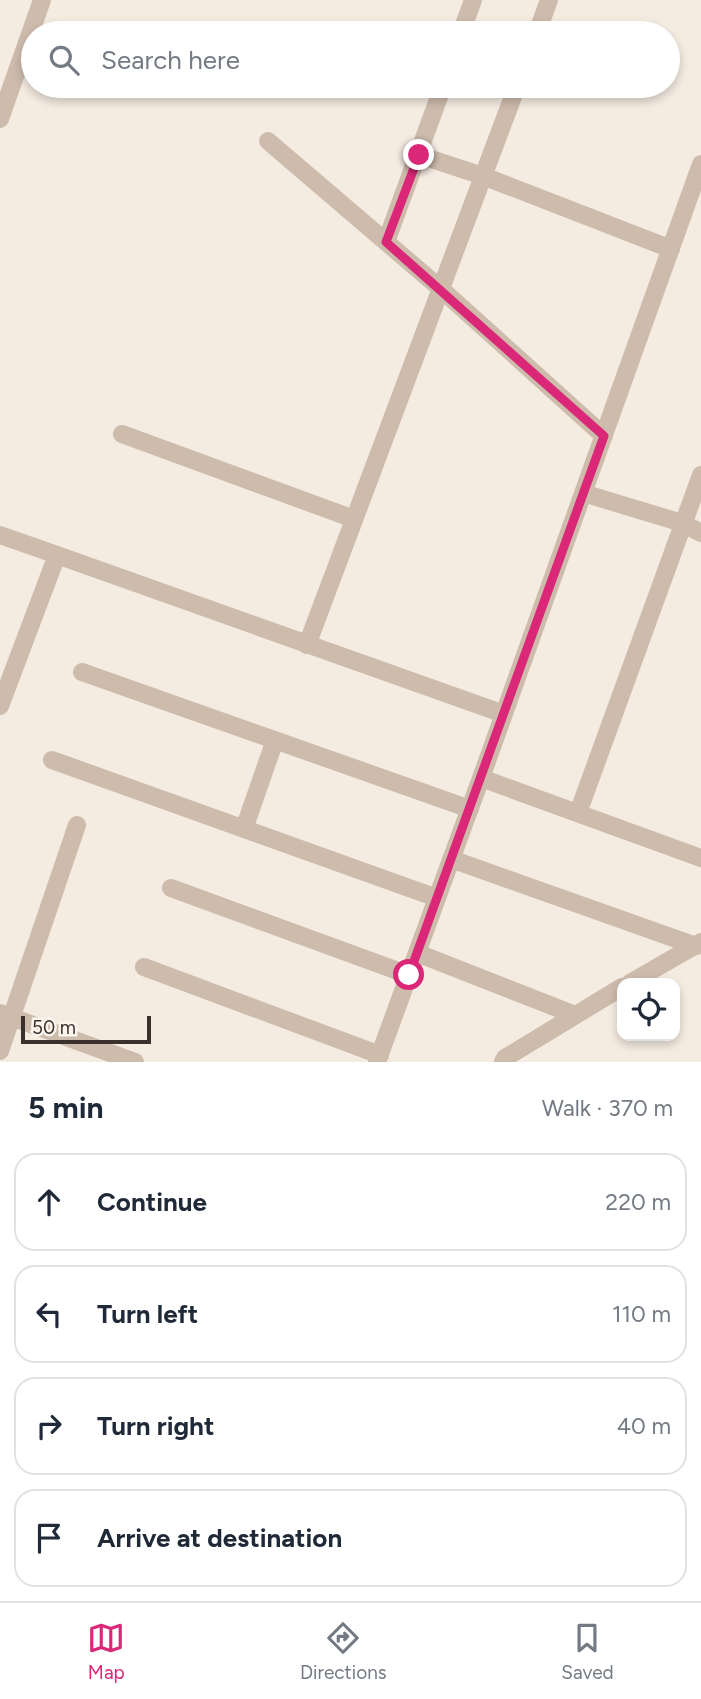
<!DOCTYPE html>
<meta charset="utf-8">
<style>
:root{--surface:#fff;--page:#f2f2f3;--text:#1f2937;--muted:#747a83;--line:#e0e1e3;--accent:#db2777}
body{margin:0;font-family:Figtree,sans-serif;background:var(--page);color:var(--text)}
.controls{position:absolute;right:21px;bottom:21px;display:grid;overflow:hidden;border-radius:14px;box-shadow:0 4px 10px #0003}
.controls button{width:63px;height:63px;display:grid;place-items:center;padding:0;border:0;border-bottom:2px solid var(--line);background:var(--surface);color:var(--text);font:35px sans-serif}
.scale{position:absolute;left:21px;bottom:18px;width:130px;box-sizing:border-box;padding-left:7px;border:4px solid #3b302b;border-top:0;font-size:19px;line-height:24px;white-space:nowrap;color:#3b302b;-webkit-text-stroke:5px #fbf5ee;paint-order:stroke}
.stop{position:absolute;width:21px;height:21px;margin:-16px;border:5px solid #db2777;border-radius:50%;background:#fff}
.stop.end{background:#db2777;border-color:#fff;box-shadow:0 2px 7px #0008}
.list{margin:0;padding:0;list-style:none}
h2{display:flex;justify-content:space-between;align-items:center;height:91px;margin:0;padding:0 28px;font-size:30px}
h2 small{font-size:23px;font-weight:400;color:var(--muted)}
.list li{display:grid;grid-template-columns:46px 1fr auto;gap:21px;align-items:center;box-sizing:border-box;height:98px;margin:0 14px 14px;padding:0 14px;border:2px solid var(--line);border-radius:21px}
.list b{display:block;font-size:26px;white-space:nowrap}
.list em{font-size:23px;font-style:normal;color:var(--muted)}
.icon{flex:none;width:38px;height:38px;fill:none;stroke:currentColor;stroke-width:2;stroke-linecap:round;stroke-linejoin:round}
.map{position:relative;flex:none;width:701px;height:1062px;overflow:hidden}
.search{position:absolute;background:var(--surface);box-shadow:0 4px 10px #0003;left:21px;right:21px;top:21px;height:77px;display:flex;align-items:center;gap:18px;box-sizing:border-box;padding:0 24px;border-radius:38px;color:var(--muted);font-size:26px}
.sheet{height:539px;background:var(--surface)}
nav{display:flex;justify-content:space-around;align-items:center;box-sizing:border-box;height:98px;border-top:2px solid var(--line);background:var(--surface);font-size:19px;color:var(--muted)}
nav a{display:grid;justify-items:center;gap:4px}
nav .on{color:var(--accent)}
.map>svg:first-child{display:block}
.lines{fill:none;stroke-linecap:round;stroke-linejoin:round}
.street{stroke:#cdbbac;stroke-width:18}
.route{stroke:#db2777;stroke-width:9}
</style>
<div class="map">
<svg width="701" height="1062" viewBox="0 0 701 1062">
<rect width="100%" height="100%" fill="#f4ebe1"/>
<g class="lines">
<path class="street" d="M461,33L473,0
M537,33L549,0
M0,119L42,0
M268,141L441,289L604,436
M419,155L483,176L671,249
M701,164L481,778L701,858
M386,242L443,86
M122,434L354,519
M583,493L682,523L701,533
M0,535L57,555
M307,645L517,86
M82,672L470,809
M0,706L57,555L504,714
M52,760L437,898
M578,813L701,475
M244,829L275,740
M451,859L696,946
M171,888L409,975
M417,953L575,1015
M144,967L380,1055
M630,983L701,942
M0,1013L135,1062
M0,1051L77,825
M377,1062L481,778
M503,1062L505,1058L622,987"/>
</g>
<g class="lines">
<path class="route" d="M409,975L604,436L386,242L419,155"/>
</g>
</svg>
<div class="controls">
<button><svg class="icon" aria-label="locate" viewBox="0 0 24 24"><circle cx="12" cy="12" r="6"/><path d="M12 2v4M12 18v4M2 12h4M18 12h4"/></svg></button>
</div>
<div class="scale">50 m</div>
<div class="stop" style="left:409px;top:975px"></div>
<div class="stop end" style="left:419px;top:155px"></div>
<div class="search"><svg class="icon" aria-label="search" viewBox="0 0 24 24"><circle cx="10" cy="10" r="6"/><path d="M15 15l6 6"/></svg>Search here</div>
</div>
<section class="sheet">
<h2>5 min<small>Walk · 370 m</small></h2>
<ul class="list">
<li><svg class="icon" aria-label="ahead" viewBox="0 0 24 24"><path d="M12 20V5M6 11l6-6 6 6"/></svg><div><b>Continue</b></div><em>220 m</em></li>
<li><svg class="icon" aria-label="left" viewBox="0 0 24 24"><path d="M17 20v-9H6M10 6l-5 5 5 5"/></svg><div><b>Turn left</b></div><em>110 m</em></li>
<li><svg class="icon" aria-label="right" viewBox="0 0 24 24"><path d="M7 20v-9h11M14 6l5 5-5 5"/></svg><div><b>Turn right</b></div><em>40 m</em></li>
<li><svg class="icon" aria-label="arrive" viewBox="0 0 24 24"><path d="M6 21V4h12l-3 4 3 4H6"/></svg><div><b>Arrive at destination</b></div></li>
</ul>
</section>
<nav>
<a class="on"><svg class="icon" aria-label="map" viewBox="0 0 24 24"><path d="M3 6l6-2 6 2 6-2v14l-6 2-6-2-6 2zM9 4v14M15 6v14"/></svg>Map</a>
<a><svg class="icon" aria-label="directions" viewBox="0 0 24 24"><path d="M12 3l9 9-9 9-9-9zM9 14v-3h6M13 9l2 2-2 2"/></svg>Directions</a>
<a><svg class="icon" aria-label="saved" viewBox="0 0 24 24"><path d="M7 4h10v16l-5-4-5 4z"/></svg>Saved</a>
</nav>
